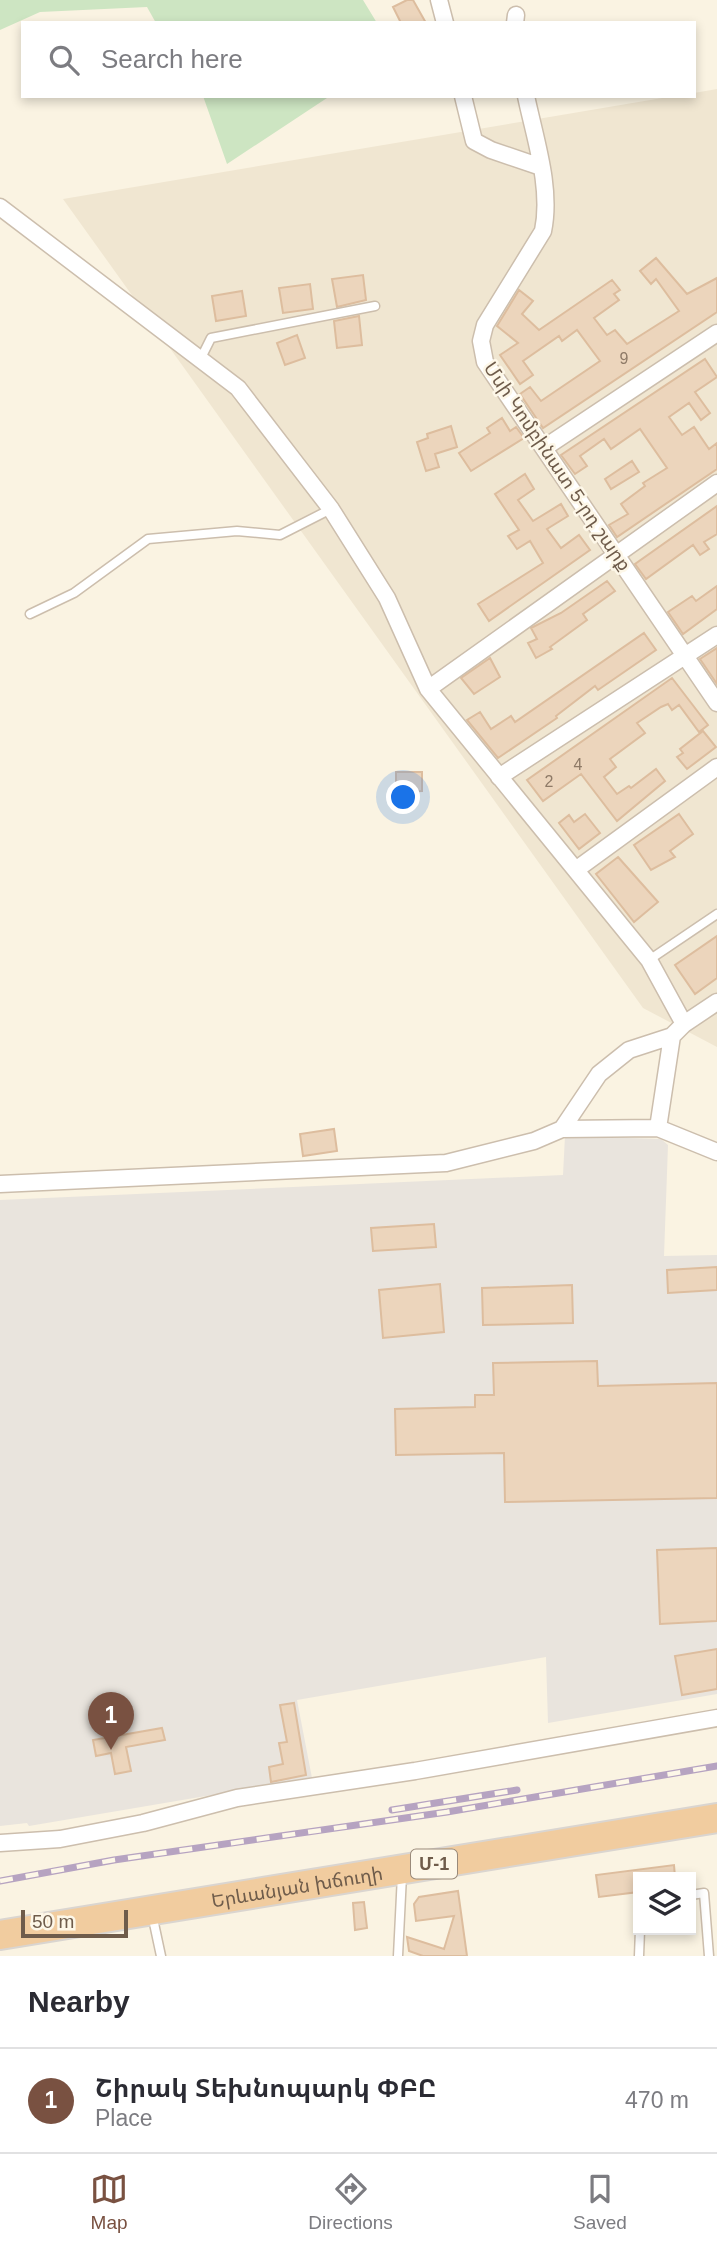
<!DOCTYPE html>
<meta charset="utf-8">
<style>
:root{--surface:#fff;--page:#f7f7f7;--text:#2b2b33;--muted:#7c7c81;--line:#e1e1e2;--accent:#795141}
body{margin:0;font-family:Helvetica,"Noto Sans Armenian",sans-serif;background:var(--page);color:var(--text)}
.controls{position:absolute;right:21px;bottom:21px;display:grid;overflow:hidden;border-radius:0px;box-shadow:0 4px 10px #0003}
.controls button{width:63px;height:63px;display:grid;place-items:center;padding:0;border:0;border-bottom:2px solid var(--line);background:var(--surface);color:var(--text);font:35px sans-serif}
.scale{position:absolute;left:21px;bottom:18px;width:107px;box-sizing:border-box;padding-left:7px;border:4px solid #6f5c4b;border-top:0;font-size:19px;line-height:24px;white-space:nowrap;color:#6f5c4b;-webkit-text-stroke:5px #fdf7e8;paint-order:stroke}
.you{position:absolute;left:404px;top:798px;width:24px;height:24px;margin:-18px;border:5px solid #fff;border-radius:50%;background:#1a73e8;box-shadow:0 0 0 10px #1a73e833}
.badge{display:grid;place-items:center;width:46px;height:46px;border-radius:50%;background:var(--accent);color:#fff;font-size:23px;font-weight:700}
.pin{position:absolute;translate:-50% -58px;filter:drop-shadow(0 2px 4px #0008)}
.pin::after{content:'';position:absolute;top:37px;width:24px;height:21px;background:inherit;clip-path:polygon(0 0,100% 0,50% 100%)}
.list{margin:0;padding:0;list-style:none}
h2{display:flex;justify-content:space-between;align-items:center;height:91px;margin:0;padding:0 28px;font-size:30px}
h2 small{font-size:23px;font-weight:400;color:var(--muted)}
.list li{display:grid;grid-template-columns:46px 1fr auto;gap:21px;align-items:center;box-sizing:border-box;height:105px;padding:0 28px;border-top:2px solid var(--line)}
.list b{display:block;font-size:26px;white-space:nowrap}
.list p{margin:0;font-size:23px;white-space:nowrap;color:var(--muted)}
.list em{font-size:23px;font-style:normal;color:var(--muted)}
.icon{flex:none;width:38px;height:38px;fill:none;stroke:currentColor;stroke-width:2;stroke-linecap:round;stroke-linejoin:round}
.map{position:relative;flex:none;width:717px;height:1956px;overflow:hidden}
.search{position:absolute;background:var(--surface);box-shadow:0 4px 10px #0003;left:21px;right:21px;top:21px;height:77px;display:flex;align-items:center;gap:18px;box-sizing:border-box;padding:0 24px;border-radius:0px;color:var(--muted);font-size:26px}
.sheet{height:196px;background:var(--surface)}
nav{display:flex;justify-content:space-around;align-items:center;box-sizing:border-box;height:98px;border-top:2px solid var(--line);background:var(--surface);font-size:19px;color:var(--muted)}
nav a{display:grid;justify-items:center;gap:4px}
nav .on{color:var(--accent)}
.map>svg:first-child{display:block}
.residential{fill:#f0e6d1}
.industrial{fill:#e9e4dd}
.green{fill:#cde5c2}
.building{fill:#ecd5bc;stroke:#ddbd9e;stroke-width:2}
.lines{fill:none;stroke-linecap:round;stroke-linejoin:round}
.service-casing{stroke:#ccbead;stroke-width:11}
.minor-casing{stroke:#ccbead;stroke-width:19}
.trunk-casing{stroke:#dad5d0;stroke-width:32}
.service{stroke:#fff;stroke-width:8}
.minor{stroke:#fff;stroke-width:16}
.trunk{stroke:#f1cc9f;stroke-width:28}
.rail-casing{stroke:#b6a3c1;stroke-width:7}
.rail{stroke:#fdf7e8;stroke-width:4.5;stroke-dasharray:13;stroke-linecap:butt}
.labels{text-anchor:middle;stroke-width:5;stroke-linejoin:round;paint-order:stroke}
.number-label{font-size:16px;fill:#8e7a67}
.shield{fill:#fdf7e8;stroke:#9a8a7a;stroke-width:2}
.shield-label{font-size:18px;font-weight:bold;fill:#6f5c4b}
.street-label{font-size:19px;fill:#6f5c4b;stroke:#fdf7e8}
</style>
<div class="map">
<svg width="717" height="1956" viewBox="0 0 717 1956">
<rect width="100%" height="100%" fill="#faf3e2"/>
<path class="residential" d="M717,89V1047L643,1008L63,199L674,96H694V93Z"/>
<path class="industrial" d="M565,1136L661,1139L668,1145L664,1256L717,1255V1694L548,1723L546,1657L297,1700L312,1778L29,1826L27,1823L0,1826V1200L563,1175Z"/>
<path class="green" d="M0,0H363L377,23H156L147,7L40,12L0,30Z
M203,96H330L227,164Z"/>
<path class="building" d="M407,0H413L426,23H401L393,7Z
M656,258L687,294L717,278V312L543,428L520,394L530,387L541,401L600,361L577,330L562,341L559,336L523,361L533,375L520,384L500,355L518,343L497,326L519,290L533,301L522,314L539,330L612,280L620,290L614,294L619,300L594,318L607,335L615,330L627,344L679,311L656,279L651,284L640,271Z
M363,275L366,300L337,307L332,279Z
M310,284L313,309L283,313L279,288Z
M242,291L246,316L216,321L212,296Z
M359,316L362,345L337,348L334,321Z
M297,335L305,358L285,365L277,343Z
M705,359L717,377L695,392L710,413L701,420L689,403L669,417L682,435L694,427L709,449L717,443V469L617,537L609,525L628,514L621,504L645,486L643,483L667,468L640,429L611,449L604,439L580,456L587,466L575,474L561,455Z
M502,418L510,431L516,427L524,438L471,471L459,453L490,433L487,428Z
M451,426L457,447L435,454L439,467L426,471L417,442L428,438L427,434Z
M632,461L639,472L611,489L605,479Z
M525,474L534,489L518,500L533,521L561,504L568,516L547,529L561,548L579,535L590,550L489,621L478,604L543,563L530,541L517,549L508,536L519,530L495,494Z
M717,506V534L704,542L709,549L700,555L693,545L646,579L635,564Z
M607,581L615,591L583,614L587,620L550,647L552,649L536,658L528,643L537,639L531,628L561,613Z
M717,586V609L683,634L668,612L692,596L696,601Z
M644,633L656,650L598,690L595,686L556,716L557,718L498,758L467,720L480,712L491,729L511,716L515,722Z
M717,648V684L700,659Z
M490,658L500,677L474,694L461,678Z
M672,678L708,725L699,732L679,705L672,710L668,704L661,707L637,723L645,733L610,759L616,767L604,777L617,794L629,786L631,788L656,769L665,781L617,821L581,774L543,801L527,780Z
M703,731L716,747L687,769L677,757L683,753L680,749Z
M396,772H422V791L396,792Z
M585,814L600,833L579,849L559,823L569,815L574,822Z
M679,814L693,834L670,851L675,857L651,870L634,845Z
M618,857L658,902L634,922L596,874Z
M717,936V978L695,994L675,965Z
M334,1129L337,1151L303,1156L300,1134Z
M434,1224L436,1247L373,1251L371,1228Z
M717,1267V1290L668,1293L667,1270Z
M440,1284L444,1332L383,1338L379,1290Z
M572,1285L573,1323L483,1325L482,1288Z
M597,1361L598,1386L717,1383V1498L505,1502L504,1453L396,1455L395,1409L475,1407V1395H494L493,1363Z
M717,1548V1621L660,1624L657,1550Z
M717,1649V1689L682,1695L675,1656Z
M294,1703L306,1775L271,1782L269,1767L283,1764L279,1743L287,1742L280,1705Z
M162,1728L165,1740L126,1747L131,1771L115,1774L111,1753L96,1756L93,1740Z
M674,1865L675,1877H638V1892L599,1897L596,1875Z
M458,1891L467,1956H423L409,1951L407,1937L444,1949L454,1916L416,1921L414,1904L419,1897Z
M364,1902L367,1928L355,1930L353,1903Z"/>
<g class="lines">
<g class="service-casing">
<path id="service" d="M201,358L211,338L375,306
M30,614L74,593L148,539L237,531L280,535L331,509
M649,960L717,914
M691,1895L704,1893L709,1956
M152,1914L161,1956
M398,1956L402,1875
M639,1956L640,1930"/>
</g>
<g class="minor-casing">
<path id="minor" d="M439,0L445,23
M515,23L516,15
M463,96L474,141L491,150L541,167
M526,96C535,139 552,188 543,231L485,325L481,341L485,362L717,703
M0,207L238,388L331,509L387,598L428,689L649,960L684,1024
M544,448L717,333
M428,689L717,483
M499,777L717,635
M577,869L717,767
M658,1128L672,1036L684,1024L717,1002
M562,1129L599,1074L629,1050L672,1036
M0,1184L446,1163L534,1141L562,1129L658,1128L717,1152
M0,1843L60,1839L143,1823L237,1798L415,1771L717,1718"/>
</g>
<g class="trunk-casing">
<g id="trunk">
<path id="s1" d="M0,1935L717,1818"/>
</g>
</g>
<use href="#service" class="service"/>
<use href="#minor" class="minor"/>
<use href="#trunk" class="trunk"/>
<g class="rail-casing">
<path id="rail" d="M392,1810L517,1790
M0,1881L114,1860L447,1812L717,1766"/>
</g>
<use href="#rail" class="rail"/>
</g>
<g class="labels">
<g class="number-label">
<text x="624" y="364">9</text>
<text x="578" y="770">4</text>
<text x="549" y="787">2</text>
</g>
<rect class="shield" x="411" y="1849.5" width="46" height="29" rx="5"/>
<g class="shield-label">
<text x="434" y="1870">Մ-1</text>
</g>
<g class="street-label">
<text transform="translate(558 466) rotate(56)" y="7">Մսի Կոմբինատ 5-րդ շարք</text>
<text dy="7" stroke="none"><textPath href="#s1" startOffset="301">Երևանյան խճուղի</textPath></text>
</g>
</g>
</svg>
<div class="controls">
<button><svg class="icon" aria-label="layers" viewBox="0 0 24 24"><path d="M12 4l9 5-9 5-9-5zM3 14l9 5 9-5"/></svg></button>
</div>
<div class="scale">50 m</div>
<div class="you"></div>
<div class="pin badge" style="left:111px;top:1750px">1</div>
<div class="search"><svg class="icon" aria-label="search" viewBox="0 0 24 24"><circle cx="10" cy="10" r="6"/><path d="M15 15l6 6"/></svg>Search here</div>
</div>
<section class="sheet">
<h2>Nearby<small></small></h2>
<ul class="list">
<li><span class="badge">1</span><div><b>Շիրակ Տեխնոպարկ ՓԲԸ</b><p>Place</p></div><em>470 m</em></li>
</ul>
</section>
<nav>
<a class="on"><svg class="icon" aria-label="map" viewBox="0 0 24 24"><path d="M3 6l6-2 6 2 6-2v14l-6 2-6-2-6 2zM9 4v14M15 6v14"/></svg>Map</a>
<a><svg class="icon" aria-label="directions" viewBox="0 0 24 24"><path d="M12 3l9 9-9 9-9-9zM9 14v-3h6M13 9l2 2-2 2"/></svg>Directions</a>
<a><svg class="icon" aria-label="saved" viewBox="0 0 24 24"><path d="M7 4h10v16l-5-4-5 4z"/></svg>Saved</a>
</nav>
